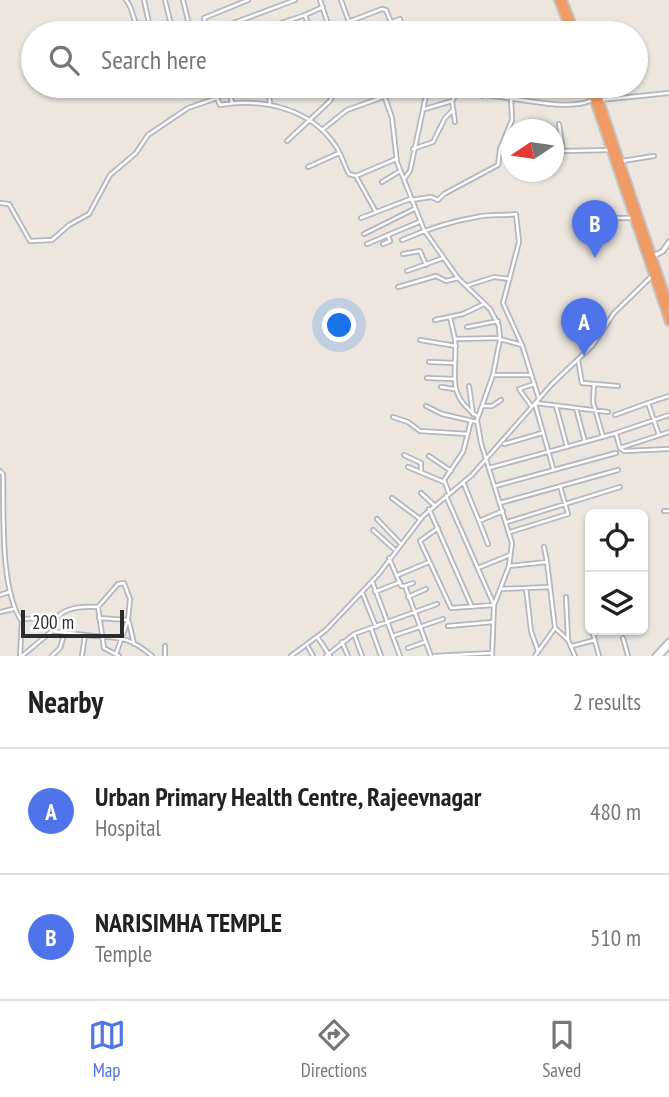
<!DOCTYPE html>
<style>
:root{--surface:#fff;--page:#f6f6f6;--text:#222;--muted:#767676;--line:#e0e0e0;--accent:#4e73ea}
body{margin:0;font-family:"PT Sans Narrow",sans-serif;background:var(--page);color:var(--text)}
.controls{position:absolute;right:21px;bottom:21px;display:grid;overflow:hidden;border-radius:10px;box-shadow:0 2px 5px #0004}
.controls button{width:63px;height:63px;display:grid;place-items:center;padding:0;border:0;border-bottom:2px solid var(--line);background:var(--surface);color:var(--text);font:35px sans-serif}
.compass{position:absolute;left:501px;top:119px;width:63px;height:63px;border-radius:50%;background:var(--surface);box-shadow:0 2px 5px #0004;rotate:257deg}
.scale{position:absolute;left:21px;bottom:18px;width:103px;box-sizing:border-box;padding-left:7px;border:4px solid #2c2c2c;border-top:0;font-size:19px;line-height:24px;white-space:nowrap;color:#2c2c2c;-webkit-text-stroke:5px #fff;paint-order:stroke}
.you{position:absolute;left:340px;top:326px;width:24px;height:24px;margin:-18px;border:5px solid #fff;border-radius:50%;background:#1a73e8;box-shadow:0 0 0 10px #1a73e833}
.badge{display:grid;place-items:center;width:46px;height:46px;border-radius:50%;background:var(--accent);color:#fff;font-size:23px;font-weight:700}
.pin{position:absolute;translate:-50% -58px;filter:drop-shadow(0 2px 4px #0008)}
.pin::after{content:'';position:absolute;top:37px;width:24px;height:21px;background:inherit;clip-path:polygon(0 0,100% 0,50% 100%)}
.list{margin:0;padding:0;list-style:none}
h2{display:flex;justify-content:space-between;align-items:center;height:91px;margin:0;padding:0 28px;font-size:30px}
h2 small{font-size:23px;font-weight:400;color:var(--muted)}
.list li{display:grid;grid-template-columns:46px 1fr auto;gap:21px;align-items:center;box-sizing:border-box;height:126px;padding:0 28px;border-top:2px solid var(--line)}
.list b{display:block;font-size:26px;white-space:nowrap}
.list p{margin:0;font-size:23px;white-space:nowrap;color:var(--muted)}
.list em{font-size:23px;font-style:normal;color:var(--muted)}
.icon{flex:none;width:38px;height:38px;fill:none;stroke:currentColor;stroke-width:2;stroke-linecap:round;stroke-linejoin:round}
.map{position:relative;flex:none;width:669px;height:656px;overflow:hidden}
.search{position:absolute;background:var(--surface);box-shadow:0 2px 5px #0004;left:21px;right:21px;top:21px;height:77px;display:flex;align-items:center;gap:18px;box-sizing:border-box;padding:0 24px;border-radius:38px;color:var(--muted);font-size:26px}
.sheet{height:343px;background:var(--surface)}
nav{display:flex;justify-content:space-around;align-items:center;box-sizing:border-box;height:98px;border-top:2px solid var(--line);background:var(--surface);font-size:19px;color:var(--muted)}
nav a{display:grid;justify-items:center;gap:4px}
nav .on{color:var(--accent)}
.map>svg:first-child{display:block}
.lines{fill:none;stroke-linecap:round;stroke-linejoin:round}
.street-casing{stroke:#b3b6be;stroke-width:6}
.secondary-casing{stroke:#b3b6be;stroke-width:7}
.highway-casing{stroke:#c4c4c4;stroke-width:10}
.street{stroke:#fff;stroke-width:2.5}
.secondary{stroke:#fff;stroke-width:3.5}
.highway{stroke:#f09b66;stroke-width:6}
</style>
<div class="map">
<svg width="669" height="656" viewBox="0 0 669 656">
<rect width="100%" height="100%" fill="#ece6df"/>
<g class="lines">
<g class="street-casing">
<path id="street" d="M126,0C135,10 132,25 142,33
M144,0L151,32
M165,0L173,33
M183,0L191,33
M320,0L331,33
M341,0L353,33
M348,22L382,9L386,10L391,22
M143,33L172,28
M207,33L295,0
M208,33L204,18L248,0
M252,33L305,15
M311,33L305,15L323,7
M361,33L400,19L403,33
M251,86L255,92L268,89L267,86
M302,86L304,94
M381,86L392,118L397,162L424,230L458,278L490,309L499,326L500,339L493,375L477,420L481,443L512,543L509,566L494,605L492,656
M448,86L456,95
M478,86L482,96
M498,86V96
M229,90L232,103
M384,91L404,86
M456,95C494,89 563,115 592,100
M217,98L220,105C262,98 310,108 335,145C341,153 344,165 349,174L356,176
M600,100L669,93
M270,103L268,89L277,86
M425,109L452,101
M455,122L452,101L456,95
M559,124L563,151L611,150
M322,130L347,110L386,96
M287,141L330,101L336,86
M413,149L433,142L445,118L453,110
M622,161L654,156
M308,167L339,153
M404,179L410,171L428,86
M382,182L400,171
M411,200L431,197L438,200L444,194L498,165L500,149L512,120L511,97
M0,203L9,204L30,241L52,240L69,225L89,214L110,175L136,153L148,135L188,108L217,98L238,86
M376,212L356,176L396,159
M361,218L410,199
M603,218H633
M364,234L414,209
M402,240C425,230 452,221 477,217C489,214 503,216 516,214L519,242L503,303L522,345
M367,244L419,222
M383,244L390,241L388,236
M403,254L420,251L426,265
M407,271L443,258
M466,286L494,277L510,279
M398,287L436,276L446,281L458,278
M450,317L455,339L500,338
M435,320L463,314L484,304
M467,327L498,321
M455,339C458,375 444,393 478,417
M500,339L522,345L539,399
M420,340L456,346
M578,360L582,383L618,386
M429,362L455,363
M493,375H531
M427,378L454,379
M594,384L593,402L603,437
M469,386L473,414
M441,387L454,389
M536,403L608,412
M535,404L553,468
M426,406L442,414L477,422
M482,406H492L501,400
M556,406L567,447
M532,407L519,389L534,384
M576,408L585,442
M615,415L648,403
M393,417L408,422L420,431L468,434
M616,434L620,448
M659,435L648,403L669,396
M504,444L542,433
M620,448L669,432
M620,448L624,451L669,449
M404,455L421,463V472
M429,456L451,471
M408,467L444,482
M489,468L613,434L669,415
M0,471L3,474C4,514 0,588 21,620
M464,484L479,521L503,511
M495,486L616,453
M421,493L434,505
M449,493L444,480L463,452L471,421
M446,496L494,605
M392,498L420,519
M500,503L618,470
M429,509L472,607
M664,511H669
M377,519L400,543
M479,521L488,544
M507,522L620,487
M438,528L420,541L451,608L494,605
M373,530L394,549
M510,532L568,514L560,486
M544,547L547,562
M389,558L401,586H405L431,656
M509,566L547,562L555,628L568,640L575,656
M478,568L510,555
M398,575L429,562
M372,581L400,656
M405,586L413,583
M526,588L531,631L538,651
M500,589L550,587
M362,592L376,627
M375,592L400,582
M0,595L9,592
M408,597L426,589
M566,597L568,640
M0,612L13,609
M99,618L128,620L116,654
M129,622L134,644
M448,626L493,622
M371,628L381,656
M592,630L599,656
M52,631C54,608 78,606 98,607
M354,634L362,656
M85,635C116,639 125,633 152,656
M393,636L443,619
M318,638L330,656
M623,638L628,656
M342,642L348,656
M572,646L595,640
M308,647L313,656
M408,648L425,642
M20,656L22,619L40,618L52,631
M22,656L52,631L85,635L82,656
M52,656L60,648L65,632
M119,656L104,648L98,607L118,584L124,583L130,599L128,620
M165,656V646
M291,656L326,630L378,575L423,516L472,475L552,384L593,345L614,313L653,275
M326,656L354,634L437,604
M434,656L492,653
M535,656L555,628"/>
</g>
<g class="secondary-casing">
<path id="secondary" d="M652,257L663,251L669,242
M655,656L669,641
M660,656L669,646"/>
</g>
<g class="highway-casing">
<path id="highway" d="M558,0L571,33
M563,0L576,33
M589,86L669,322
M595,86L669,305"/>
</g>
<use href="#street" class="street"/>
<use href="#secondary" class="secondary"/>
<use href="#highway" class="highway"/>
</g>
</svg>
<div class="controls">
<button><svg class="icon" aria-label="locate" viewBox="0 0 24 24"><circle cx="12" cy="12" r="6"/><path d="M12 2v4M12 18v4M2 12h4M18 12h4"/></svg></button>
<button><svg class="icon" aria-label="layers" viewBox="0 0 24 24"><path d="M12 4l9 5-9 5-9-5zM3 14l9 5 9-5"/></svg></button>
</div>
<svg class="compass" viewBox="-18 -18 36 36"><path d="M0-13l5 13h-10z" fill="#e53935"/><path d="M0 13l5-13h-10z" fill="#767676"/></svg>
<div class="scale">200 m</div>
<div class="you"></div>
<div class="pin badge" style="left:584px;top:356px">A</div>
<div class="pin badge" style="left:595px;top:258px">B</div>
<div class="search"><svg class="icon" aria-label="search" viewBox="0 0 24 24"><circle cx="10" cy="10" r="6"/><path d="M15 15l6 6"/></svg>Search here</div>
</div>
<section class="sheet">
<h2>Nearby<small>2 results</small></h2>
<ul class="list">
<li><span class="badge">A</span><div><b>Urban Primary Health Centre, Rajeevnagar</b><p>Hospital</p></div><em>480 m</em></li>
<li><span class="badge">B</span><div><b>NARISIMHA TEMPLE</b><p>Temple</p></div><em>510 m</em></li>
</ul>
</section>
<nav>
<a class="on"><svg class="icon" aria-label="map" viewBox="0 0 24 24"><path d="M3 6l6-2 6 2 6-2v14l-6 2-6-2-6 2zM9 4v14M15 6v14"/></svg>Map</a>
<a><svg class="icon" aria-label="directions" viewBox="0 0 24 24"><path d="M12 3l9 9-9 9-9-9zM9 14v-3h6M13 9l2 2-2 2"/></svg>Directions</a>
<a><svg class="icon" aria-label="saved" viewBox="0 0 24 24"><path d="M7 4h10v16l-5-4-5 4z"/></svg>Saved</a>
</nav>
